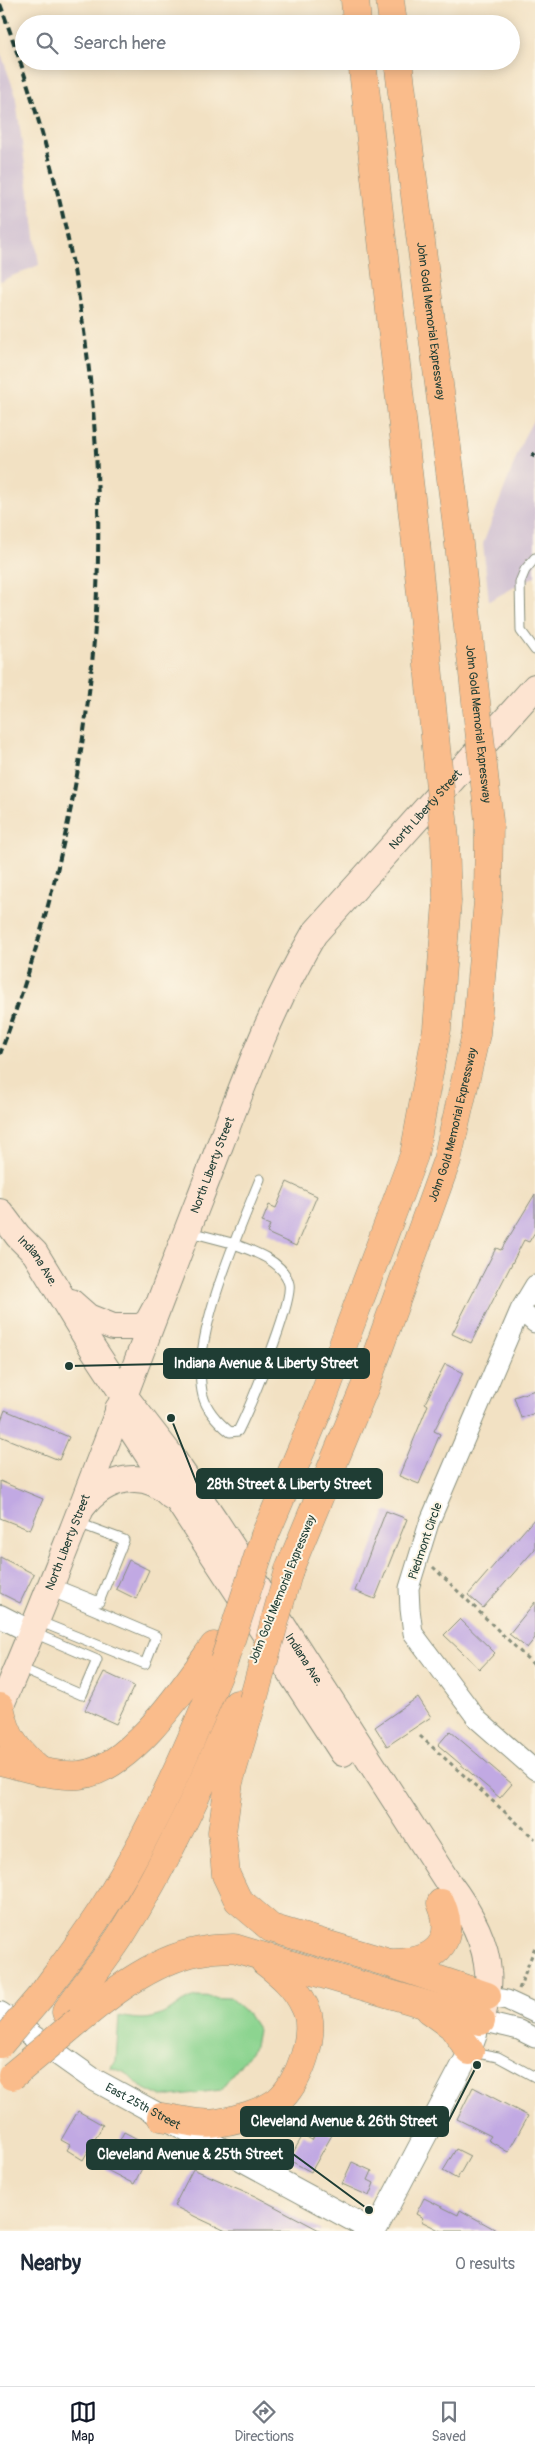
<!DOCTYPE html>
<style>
:root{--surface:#fff;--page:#f6f6f7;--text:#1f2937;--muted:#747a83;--line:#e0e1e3;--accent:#111827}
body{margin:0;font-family:Pangolin,sans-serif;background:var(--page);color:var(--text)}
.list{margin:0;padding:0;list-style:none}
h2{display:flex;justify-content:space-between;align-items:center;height:65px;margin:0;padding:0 20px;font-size:21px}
h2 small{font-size:16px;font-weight:400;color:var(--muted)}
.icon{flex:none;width:28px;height:28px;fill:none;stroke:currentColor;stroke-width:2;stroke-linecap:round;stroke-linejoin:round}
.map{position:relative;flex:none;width:535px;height:2231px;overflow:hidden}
.search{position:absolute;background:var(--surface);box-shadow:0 2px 12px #0003;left:15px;right:15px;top:15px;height:55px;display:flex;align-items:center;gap:12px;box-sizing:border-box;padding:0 18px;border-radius:28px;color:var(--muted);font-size:19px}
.sheet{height:155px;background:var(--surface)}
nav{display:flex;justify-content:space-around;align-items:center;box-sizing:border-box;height:70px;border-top:1px solid var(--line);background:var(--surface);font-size:14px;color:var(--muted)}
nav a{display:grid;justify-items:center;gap:2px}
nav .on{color:var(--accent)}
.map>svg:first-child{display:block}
.industrial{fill:#cebed1}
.green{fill:#8cd490;stroke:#568862}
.building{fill:#c1a9e3}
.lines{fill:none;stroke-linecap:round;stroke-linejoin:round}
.service-casing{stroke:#888f7c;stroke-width:11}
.minor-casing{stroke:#888f7c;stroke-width:21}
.tertiary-casing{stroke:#888f7c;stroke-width:24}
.secondary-casing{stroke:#888f7c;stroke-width:28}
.motorway-casing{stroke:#888f7c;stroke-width:29}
.path{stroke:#888f7c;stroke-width:3;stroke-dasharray:4 4;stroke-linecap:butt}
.service{stroke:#fff;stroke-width:9}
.minor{stroke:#fff;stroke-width:19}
.tertiary{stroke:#fff;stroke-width:22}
.secondary{stroke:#fde4d1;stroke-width:26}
.motorway{stroke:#fabc8b;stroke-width:28}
.rail{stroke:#1f3d34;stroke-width:4;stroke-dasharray:8 4;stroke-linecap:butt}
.motorway-bridge-casing{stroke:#888f7c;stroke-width:29;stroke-linecap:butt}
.motorway-bridge{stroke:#fabc8b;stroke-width:28}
.labels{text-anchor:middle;stroke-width:4;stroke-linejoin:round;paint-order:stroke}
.street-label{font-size:12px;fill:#1f3d34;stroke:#fcf5e5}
.leader{fill:none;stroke:#1f3d34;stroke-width:2}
.callout-dot{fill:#1f3d34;stroke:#fcf5e5;stroke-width:2}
.callout{fill:#1f3d34;stroke:#1f3d34;stroke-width:2}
.callout-label{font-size:14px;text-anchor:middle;font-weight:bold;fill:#fff}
</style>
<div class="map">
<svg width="535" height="2231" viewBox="0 0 535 2231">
<rect width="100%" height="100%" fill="#fcf5e5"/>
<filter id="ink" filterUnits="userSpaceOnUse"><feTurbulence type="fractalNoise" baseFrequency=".02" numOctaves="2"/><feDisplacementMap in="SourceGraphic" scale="10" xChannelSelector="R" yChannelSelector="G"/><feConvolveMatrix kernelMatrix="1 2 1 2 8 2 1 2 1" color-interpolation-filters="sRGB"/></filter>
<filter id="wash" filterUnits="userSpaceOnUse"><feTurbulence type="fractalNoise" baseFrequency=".0096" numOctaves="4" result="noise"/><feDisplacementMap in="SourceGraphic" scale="20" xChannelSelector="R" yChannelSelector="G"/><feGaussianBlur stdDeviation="1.12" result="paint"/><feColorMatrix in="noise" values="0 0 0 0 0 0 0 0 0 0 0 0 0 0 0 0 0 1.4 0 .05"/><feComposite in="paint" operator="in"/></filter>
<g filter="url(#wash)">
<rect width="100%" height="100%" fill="#f2e1c3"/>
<path class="industrial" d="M0,51L15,93L39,265L0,281Z
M535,417V576L489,601L483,544L524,437Z"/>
<path class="green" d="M195,1997L230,1998L247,2013L258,2030L255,2046L221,2090L162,2097L139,2086L126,2073L110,2067L116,2061L119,2016C160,2025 161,2012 195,1997Z"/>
<g id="blocks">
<path class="building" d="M287,1182L317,1196L296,1246L267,1233L270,1225L262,1222L269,1205L276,1208Z
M535,1194V1232L529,1242L524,1240L471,1343L452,1334L496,1248L501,1250Z
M445,1364L463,1373L434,1431L440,1434L419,1484L399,1476L428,1405L425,1403Z
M535,1390V1413L521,1418L514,1397Z
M5,1410L69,1437L59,1460L0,1436V1423Z
M0,1481L43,1499L30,1530L0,1518Z
M386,1511L407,1519L375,1599L355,1591Z
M535,1518V1549L483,1608L468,1595Z
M0,1557L34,1574L20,1603L0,1593Z
M129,1560L149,1570L136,1599L116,1589Z
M535,1602V1638L527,1648L509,1634Z
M460,1619L495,1653L480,1669L444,1635Z
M104,1672L134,1686L116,1724L85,1710Z
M418,1697L431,1717L387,1746L375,1727Z
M450,1731L512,1784L500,1798L438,1745Z
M473,2087L528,2116L508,2152L488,2140L491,2136L457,2119Z
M78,2111L103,2125L83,2160L67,2150L70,2145L61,2140Z
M319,2128L332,2135L311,2172L289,2160L303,2135L312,2140Z
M124,2132L153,2147L134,2184L105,2169Z
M456,2149L470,2156L457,2179L443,2171Z
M352,2162L372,2171L368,2180L374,2183L369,2196L342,2184Z
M193,2169L255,2196L321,2231H226L196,2217L174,2206Z
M424,2198L458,2215L460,2210L498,2231H441L421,2221L423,2218L416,2214Z"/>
</g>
</g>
<g filter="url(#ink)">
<use href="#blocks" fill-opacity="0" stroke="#888f7c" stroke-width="1"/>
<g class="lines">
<g class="service-casing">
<path id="service" d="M535,558L525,570L520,582L521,631L535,650
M190,1232L228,1242C248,1249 284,1260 289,1284C293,1303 249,1409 238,1431L230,1432C219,1423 207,1411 203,1396C189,1342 239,1231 260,1179
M54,1584L99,1602L124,1540L78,1523
M38,1621L145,1664L156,1636L52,1592
M20,1668L82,1695L97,1660L34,1633
M472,2052L498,2057L535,2077"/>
</g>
<g class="minor-casing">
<path id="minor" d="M535,1285L520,1310L429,1523L409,1588L410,1609L413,1633L478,1720L535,1770
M520,1310L535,1323
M487,1996L507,2000L535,2013
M481,2021L519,2030L535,2038"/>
</g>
<g class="tertiary-casing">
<g id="tertiary">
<path d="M0,1616L33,1633"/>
<path id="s1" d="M0,2013L93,2079L373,2231"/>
<path d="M375,2231L470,2051L476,2034"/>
</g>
</g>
<g class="secondary-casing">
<g id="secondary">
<path id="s2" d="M0,1212L18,1236L35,1253L92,1347L123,1394L171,1456L216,1522L447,1881C466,1906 486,1938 488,1972C490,1987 485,2003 482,2018"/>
<path d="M71,1302L88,1317L113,1327H140L148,1322L155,1309"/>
<path d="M118,1409L343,1753"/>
<path d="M83,1506C105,1478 145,1467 171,1496"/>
<path id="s3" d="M0,1707C72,1541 133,1369 199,1200C234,1110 265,1017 314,934L535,687"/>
</g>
</g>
<g class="motorway-casing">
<g id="motorway">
<path d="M355,0L357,24"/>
<path d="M390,0L393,24"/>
<path d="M362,61L416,543"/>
<path id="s4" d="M398,61L457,526"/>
<path d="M265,1535L320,1406L414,1155L437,1029L447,902"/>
<path id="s5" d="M289,1570L366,1384L447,1160L476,1034L488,901"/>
<path d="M253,1700L229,1782L222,1832L226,1875L238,1900L271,1928L389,1963L487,1996"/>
<path d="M0,1707C7,1739 16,1750 41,1772"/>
<path d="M0,1761C25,1767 53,1777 79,1775C130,1771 186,1685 214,1646"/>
<path d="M393,1963C433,1963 458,1944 441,1903"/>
<path d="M41,1996C65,1963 90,1931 111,1896C157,1821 191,1742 224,1661"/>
<path d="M430,2010L452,2026L470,2051"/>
<path d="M66,2012C84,1986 104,1961 121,1935C167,1862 203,1783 237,1704"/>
<path d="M79,2020C115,1990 159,1956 207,1950C216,1948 225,1949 234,1948L481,2021"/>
<path d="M161,2117C178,2119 201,2126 217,2123C236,2120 262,2113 278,2101C299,2084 318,2032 305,2007C296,1987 282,1975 265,1962"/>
</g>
</g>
<path class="path" d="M433,1567L535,1666
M420,1736L535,1839
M519,1989L535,1947"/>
<use href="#service" class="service"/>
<use href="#minor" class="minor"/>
<use href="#tertiary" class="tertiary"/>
<use href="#secondary" class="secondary"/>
<use href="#motorway" class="motorway"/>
<path class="rail" d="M0,4C130,355 132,704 0,1054
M532,457L535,453"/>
<g class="motorway-bridge-casing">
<g id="motorway-bridge">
<path id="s6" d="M457,526L489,821L488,901"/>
<path d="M416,543L445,839L447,902"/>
<path d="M224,1661L265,1535"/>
<path d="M253,1700L289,1570"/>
<path d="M0,2044L41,1996"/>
<path d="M12,2076L79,2020"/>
</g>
</g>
<use href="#motorway-bridge" class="motorway-bridge"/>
</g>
</g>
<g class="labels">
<g class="street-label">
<text dy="4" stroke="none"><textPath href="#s4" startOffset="262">John Gold Memorial Expressway</textPath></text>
<text dy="4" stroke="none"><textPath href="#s6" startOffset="199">John Gold Memorial Expressway</textPath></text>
<text dy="4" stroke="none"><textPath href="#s3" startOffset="1002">North Liberty Street</textPath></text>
<text dy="4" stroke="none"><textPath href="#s5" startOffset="475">John Gold Memorial Expressway</textPath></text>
<text dy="4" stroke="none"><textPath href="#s3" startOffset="582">North Liberty Street</textPath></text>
<text dy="4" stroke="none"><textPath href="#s2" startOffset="62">Indiana Ave.</textPath></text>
<text transform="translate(425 1541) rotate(-71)" y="4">Piedmont Circle</text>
<text dy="4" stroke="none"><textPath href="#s3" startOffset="178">North Liberty Street</textPath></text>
<text transform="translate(282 1589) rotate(-68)" y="4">John Gold Memorial Expressway</text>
<text dy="4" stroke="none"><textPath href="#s2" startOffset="542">Indiana Ave.</textPath></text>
<text dy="4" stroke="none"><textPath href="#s1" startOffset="171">East 25th Street</textPath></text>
</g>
</g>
<path class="leader" d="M69 1366L164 1364M171 1418L197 1484M477 2065L448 2122M369 2210L293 2154"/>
<g class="callout-dot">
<circle cx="69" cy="1366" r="5"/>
<circle cx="171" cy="1418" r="5"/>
<circle cx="477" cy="2065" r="5"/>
<circle cx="369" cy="2210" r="5"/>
</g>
<g class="callout">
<rect x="164" y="1349" width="205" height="29" rx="5"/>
<rect x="197" y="1469" width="185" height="29" rx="5"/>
<rect x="241" y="2107" width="207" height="29" rx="5"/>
<rect x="87" y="2140" width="206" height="29" rx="5"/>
</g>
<g class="callout-label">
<text x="266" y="1368">Indiana Avenue &amp; Liberty Street</text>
<text x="289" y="1489">28th Street &amp; Liberty Street</text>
<text x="344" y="2126">Cleveland Avenue &amp; 26th Street</text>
<text x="190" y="2159">Cleveland Avenue &amp; 25th Street</text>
</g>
</svg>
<div class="search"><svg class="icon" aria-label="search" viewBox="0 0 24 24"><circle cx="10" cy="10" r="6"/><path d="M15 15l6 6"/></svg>Search here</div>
</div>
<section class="sheet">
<h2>Nearby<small>0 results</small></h2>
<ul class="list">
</ul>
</section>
<nav>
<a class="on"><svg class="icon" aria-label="map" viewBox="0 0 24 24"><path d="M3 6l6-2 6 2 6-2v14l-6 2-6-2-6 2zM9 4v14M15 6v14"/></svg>Map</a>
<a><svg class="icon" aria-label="directions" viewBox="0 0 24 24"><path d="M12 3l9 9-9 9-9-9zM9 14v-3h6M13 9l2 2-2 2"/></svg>Directions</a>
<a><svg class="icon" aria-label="saved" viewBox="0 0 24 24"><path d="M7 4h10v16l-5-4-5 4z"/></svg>Saved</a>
</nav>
